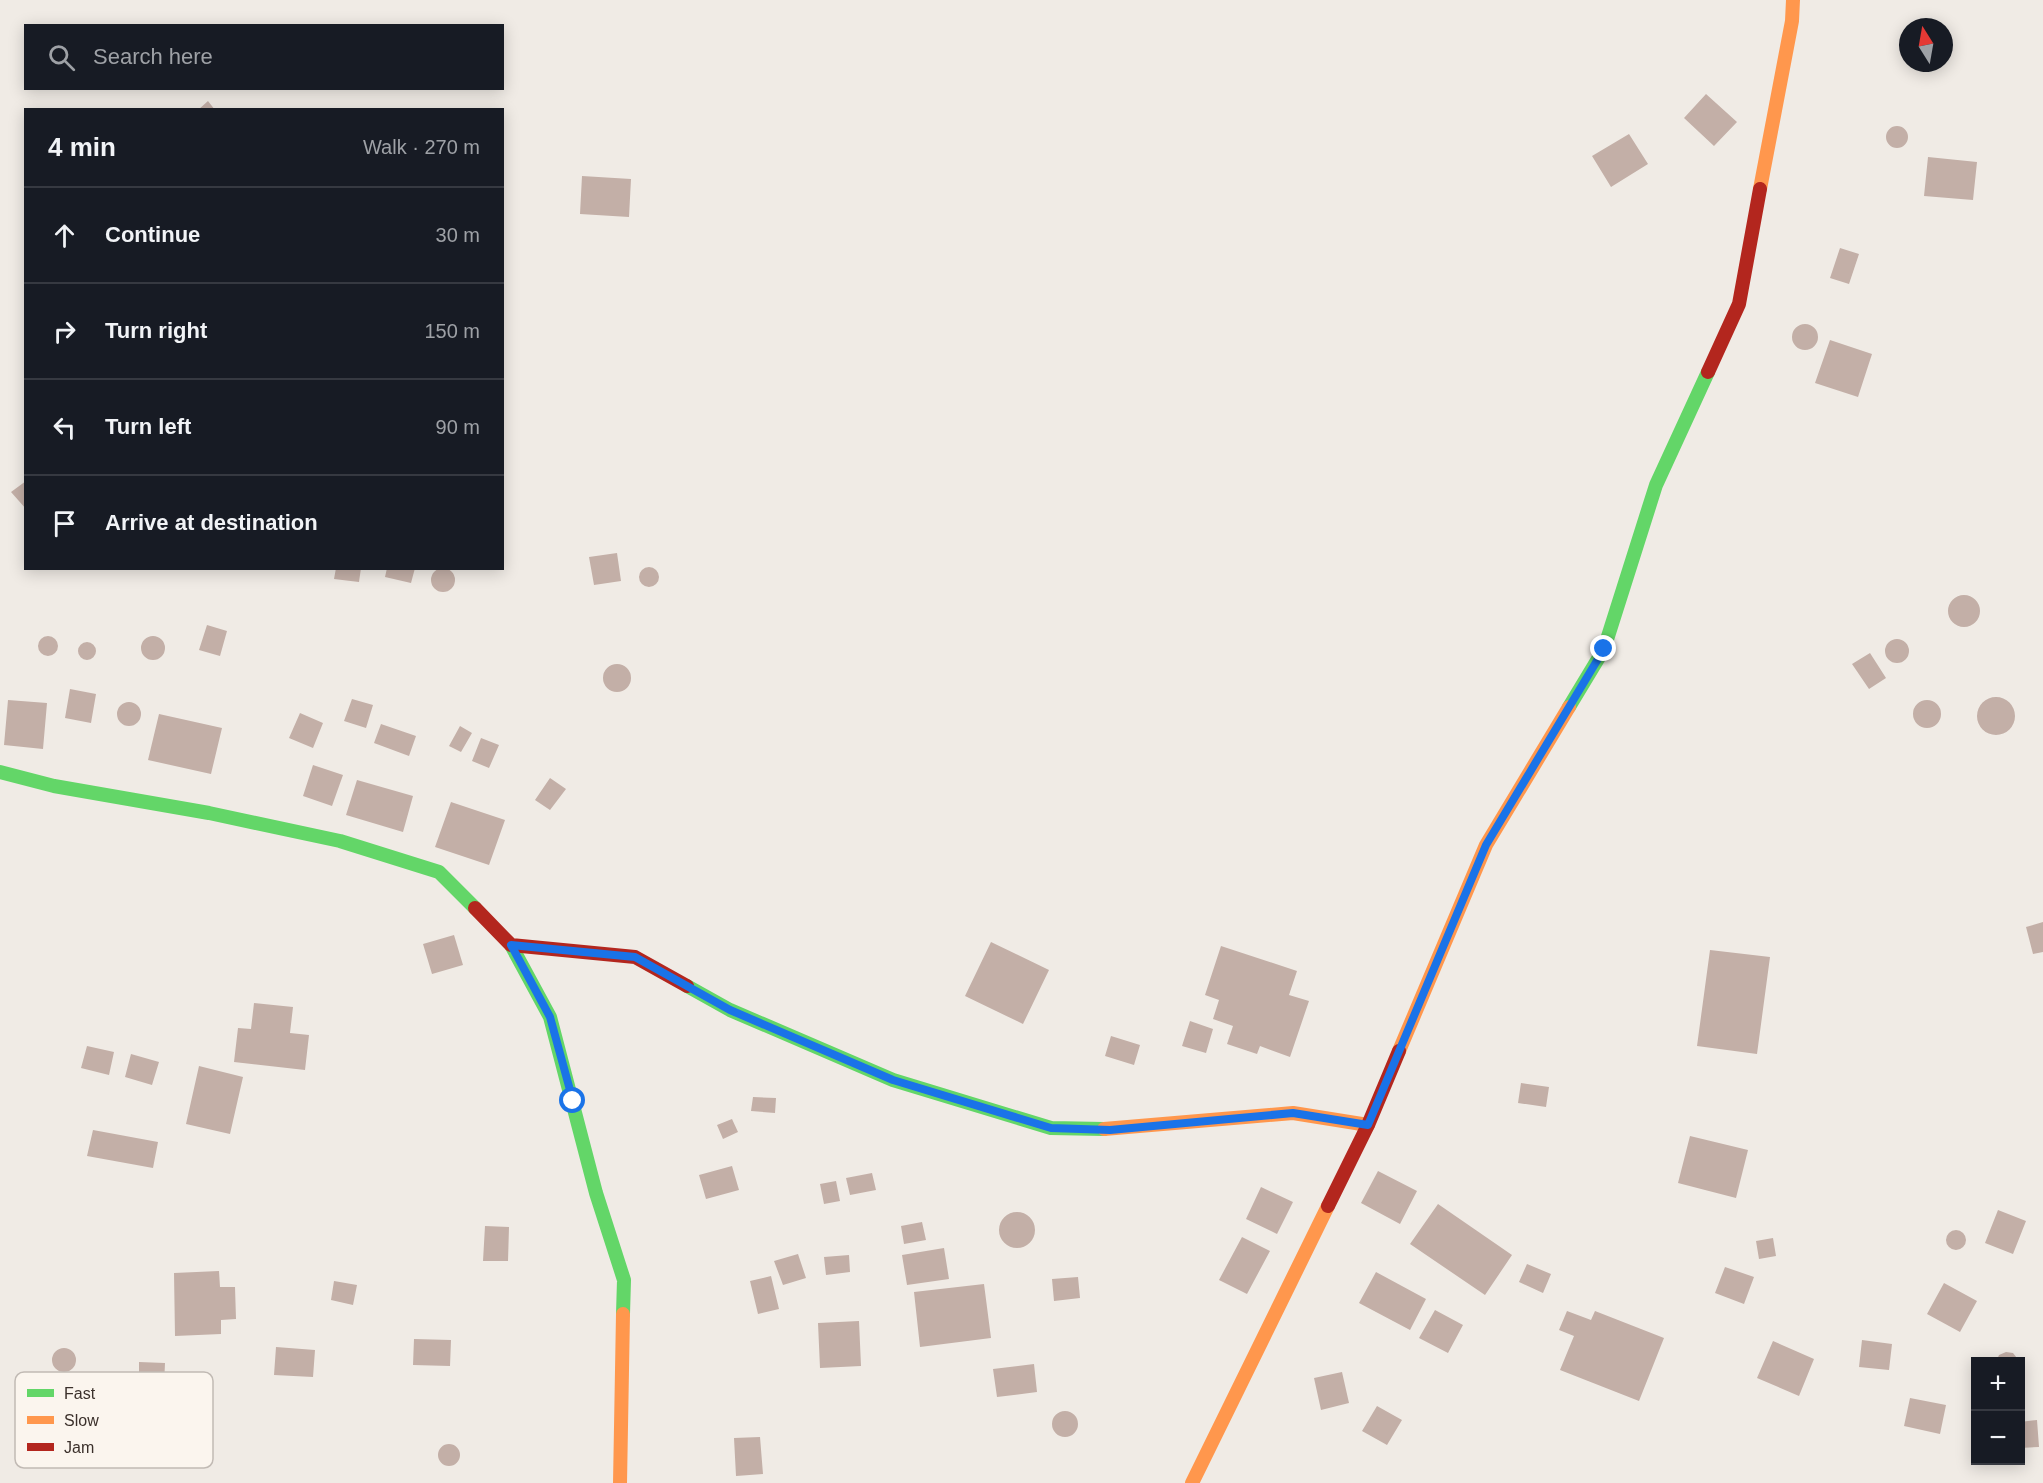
<!DOCTYPE html>
<meta charset="utf-8">
<style>
:root{--surface:#171b24;--page:#20242c;--text:#f1f3f6;--muted:#9ea1a6;--line:#363941}
body{margin:0;font-family:Helvetica,sans-serif;background:var(--page);color:var(--text)}
.controls{position:absolute;right:18px;bottom:18px;display:grid;overflow:hidden;border-radius:0px;box-shadow:0 3px 15px #0003}
.controls button{width:54px;height:54px;display:grid;place-items:center;padding:0;border:0;border-bottom:2px solid var(--line);background:var(--surface);color:var(--text);font:30px sans-serif}
.compass{position:absolute;left:1899px;top:18px;width:54px;height:54px;border-radius:50%;background:var(--surface);box-shadow:0 3px 15px #0003;rotate:349deg}
.stop{position:absolute;width:18px;height:18px;margin:-14px;border:4px solid #1a73e8;border-radius:50%;background:#fff}
.stop.end{background:#1a73e8;border-color:#fff;box-shadow:0 2px 6px #0008}
.list{margin:0;padding:0;list-style:none}
h2{display:flex;justify-content:space-between;align-items:center;height:78px;margin:0;padding:0 24px;font-size:26px}
h2 small{font-size:20px;font-weight:400;color:var(--muted)}
.list li{display:grid;grid-template-columns:39px 1fr auto;gap:18px;align-items:center;box-sizing:border-box;height:96px;padding:0 24px;border-top:2px solid var(--line)}
.list b{display:block;font-size:22px;white-space:nowrap}
.list em{font-size:20px;font-style:normal;color:var(--muted)}
.icon{flex:none;width:33px;height:33px;fill:none;stroke:currentColor;stroke-width:2;stroke-linecap:round;stroke-linejoin:round}
.map{position:relative;flex:none;width:2043px;height:1483px;overflow:hidden}
.search{position:absolute;background:var(--surface);box-shadow:0 3px 15px #0003;left:24px;top:24px;width:480px;height:66px;display:flex;align-items:center;gap:15px;box-sizing:border-box;padding:0 21px;border-radius:0px;color:var(--muted);font-size:22px}
.panel{position:absolute;background:var(--surface);box-shadow:0 3px 15px #0003;left:24px;top:108px;width:480px;height:462px;border-radius:0px}
.map>svg:first-child{display:block}
.building{fill:#c3afa7}
.lines{fill:none;stroke-linecap:round;stroke-linejoin:round}
.fast{stroke:#63d668;stroke-width:14}
.slow{stroke:#ff974d;stroke-width:14}
.jam{stroke:#b3261e;stroke-width:14}
.route{stroke:#1a73e8;stroke-width:8}
.key{fill:#fbf5ee;stroke:#c1bab4;stroke-width:1.5}
.key-label{font-size:16px;fill:#3b302b}
</style>
<div class="map">
<svg width="2043" height="1483" viewBox="0 0 2043 1483">
<rect width="100%" height="100%" fill="#f0ebe5"/>
<path class="building" d="M1706,94L1737,122L1714,146L1684,118Z
M208,101L215,110H198Z
M1886 137a11 11 0 1 1 22 0a11 11 0 1 1-22 0Z
M1629,134L1648,164L1611,187L1592,156Z
M1928,157L1977,162L1973,200L1924,196Z
M582,176L631,179L629,217L580,214Z
M1840,248L1859,254L1849,284L1830,278Z
M1792 337a13 13 0 1 1 26 0a13 13 0 1 1-26 0Z
M1830,340L1872,354L1858,397L1815,383Z
M26,481V509L11,492Z
M617,553L621,581L594,585L589,557Z
M639 577a10 10 0 1 1 20 0a10 10 0 1 1-20 0Z
M431 580a12 12 0 1 1 24 0a12 12 0 1 1-24 0Z
M336,568H361L359,582L334,579Z
M387,568H415L411,583L385,577Z
M1948 611a16 16 0 1 1 32 0a16 16 0 1 1-32 0Z
M207,625L227,631L220,656L199,650Z
M141 648a12 12 0 1 1 24 0a12 12 0 1 1-24 0Z
M38 646a10 10 0 1 1 20 0a10 10 0 1 1-20 0Z
M1885 651a12 12 0 1 1 24 0a12 12 0 1 1-24 0Z
M78 651a9 9 0 1 1 18 0a9 9 0 1 1-18 0Z
M1870,653L1886,678L1869,689L1852,664Z
M603 678a14 14 0 1 1 28 0a14 14 0 1 1-28 0Z
M70,689L96,694L91,723L65,718Z
M1977 716a19 19 0 1 1 38 0a19 19 0 1 1-38 0Z
M352,699L373,705L366,728L344,721Z
M1913 714a14 14 0 1 1 28 0a14 14 0 1 1-28 0Z
M8,700L47,703L43,749L4,745Z
M117 714a12 12 0 1 1 24 0a12 12 0 1 1-24 0Z
M300,713L323,723L313,748L289,738Z
M159,714L222,728L211,774L148,760Z
M381,724L416,736L409,756L374,743Z
M460,726L472,733L461,752L449,746Z
M481,738L499,745L489,768L472,761Z
M313,765L343,775L332,806L303,796Z
M550,778L566,789L550,810L535,800Z
M357,780L413,796L403,832L346,815Z
M451,802L505,820L489,865L435,847Z
M2043,922V952L2033,954L2026,927Z
M454,935L463,965L432,974L423,944Z
M991,942L1049,970L1023,1024L965,996Z
M1221,946L1297,971L1289,995L1309,1001L1290,1057L1260,1046L1257,1054L1227,1044L1233,1026L1213,1019L1219,1000L1205,995Z
M1710,950L1770,957L1757,1054L1697,1046Z
M254,1003L293,1007L290,1033L309,1035L305,1070L234,1062L238,1028L251,1029Z
M1190,1021L1213,1029L1206,1053L1182,1046Z
M1111,1036L1140,1045L1134,1065L1105,1056Z
M87,1046L114,1052L109,1075L81,1068Z
M131,1054L159,1062L152,1085L125,1077Z
M199,1066L243,1077L230,1134L186,1124Z
M1521,1083L1549,1087L1546,1107L1518,1103Z
M753,1097L776,1098L775,1113L751,1111Z
M732,1119L738,1132L723,1139L717,1125Z
M93,1130L158,1142L153,1168L87,1156Z
M1690,1136L1748,1150L1736,1198L1678,1183Z
M732,1166L739,1190L706,1199L699,1175Z
M1378,1171L1417,1191L1400,1224L1361,1203Z
M872,1173L876,1190L850,1195L846,1178Z
M836,1181L840,1201L824,1204L820,1184Z
M1261,1187L1293,1202L1277,1234L1246,1219Z
M1438,1204L1512,1255L1485,1295L1410,1244Z
M1998,1210L2026,1221L2013,1254L1985,1243Z
M999 1230a18 18 0 1 1 36 0a18 18 0 1 1-36 0Z
M922,1222L926,1240L904,1244L901,1226Z
M485,1226L509,1227L508,1261H483Z
M1946 1240a10 10 0 1 1 20 0a10 10 0 1 1-20 0Z
M1242,1237L1270,1251L1247,1294L1219,1280Z
M1773,1238L1776,1256L1759,1259L1756,1241Z
M944,1248L949,1279L907,1285L902,1255Z
M798,1254L806,1278L783,1285L774,1261Z
M849,1255L850,1272L826,1275L824,1257Z
M1527,1264L1551,1274L1543,1293L1519,1282Z
M1725,1267L1754,1277L1744,1304L1715,1293Z
M219,1271L220,1287H235L236,1319L221,1320V1334L175,1336L174,1273Z
M1376,1272L1426,1299L1410,1330L1359,1303Z
M771,1276L779,1309L758,1314L750,1281Z
M1078,1277L1080,1298L1054,1301L1052,1279Z
M334,1281L357,1285L353,1305L331,1300Z
M1944,1283L1977,1301L1960,1332L1927,1314Z
M984,1284L991,1338L920,1347L914,1292Z
M1435,1310L1463,1325L1448,1353L1419,1338Z
M1567,1311L1591,1320L1595,1311L1664,1338L1639,1401L1560,1370L1574,1336L1559,1330Z
M859,1321L861,1366L820,1368L818,1323Z
M414,1339L451,1340L450,1366L413,1365Z
M1862,1340L1892,1344L1889,1370L1859,1367Z
M1773,1341L1814,1359L1799,1396L1757,1378Z
M276,1347L315,1350L313,1377L274,1375Z
M52 1360a12 12 0 1 1 24 0a12 12 0 1 1-24 0Z
M2006,1352L2013,1353L2020,1362H1996L1999,1355Z
M139,1362L165,1363L164,1386H139Z
M1034,1364L1037,1392L997,1397L993,1369Z
M1342,1372L1349,1403L1321,1410L1314,1378Z
M1910,1398L1946,1405L1940,1434L1904,1426Z
M1377,1406L1402,1420L1387,1445L1362,1431Z
M1052 1424a13 13 0 1 1 26 0a13 13 0 1 1-26 0Z
M2037,1420L2039,1447L2020,1448V1422Z
M760,1437L763,1474L736,1476L734,1438Z
M438 1455a11 11 0 1 1 22 0a11 11 0 1 1-22 0Z"/>
<g class="lines">
<path class="fast" d="M1569,707L1604,649L1656,485L1708,372
M0,772L54,786L209,813L340,841L439,872L475,908
M511,945L550,1017L596,1193L624,1280L623,1314
M687,986L730,1010L893,1080L1051,1128L1104,1129"/>
<path class="slow" d="M1760,189L1792,21L1793,0
M1399,1051L1486,845L1569,707
M1104,1129L1293,1113L1368,1125
M620,1483L623,1314
M1192,1483L1328,1206"/>
<path class="jam" d="M1708,372L1739,304L1760,189
M475,908L511,945L635,957L687,986
M1328,1206L1368,1125L1399,1051"/>
</g>
<g class="lines">
<path class="route" d="M573,1101L550,1017L511,945L635,957L730,1010L893,1080L1051,1128L1110,1130L1293,1113L1368,1125L1486,845L1604,649"/>
</g>
<rect x="15" y="1372" width="198" height="96" rx="9" class="key"/>
<rect x="27" y="1389" width="27" height="8" fill="#63d668"/>
<rect x="27" y="1416" width="27" height="8" fill="#ff974d"/>
<rect x="27" y="1443" width="27" height="8" fill="#b3261e"/>
<g class="key-label">
<text x="64" y="1399">Fast</text>
<text x="64" y="1426">Slow</text>
<text x="64" y="1453">Jam</text>
</g>
</svg>
<div class="controls">
<button>+</button>
<button>−</button>
</div>
<svg class="compass" viewBox="-18 -18 36 36"><path d="M0-13l5 13h-10z" fill="#e53935"/><path d="M0 13l5-13h-10z" fill="#9ea1a6"/></svg>
<div class="stop" style="left:573px;top:1101px"></div>
<div class="stop end" style="left:1604px;top:649px"></div>
<div class="search"><svg class="icon" aria-label="search" viewBox="0 0 24 24"><circle cx="10" cy="10" r="6"/><path d="M15 15l6 6"/></svg>Search here</div>
<section class="panel">
<h2>4 min<small>Walk · 270 m</small></h2>
<ul class="list">
<li><svg class="icon" aria-label="ahead" viewBox="0 0 24 24"><path d="M12 20V5M6 11l6-6 6 6"/></svg><div><b>Continue</b></div><em>30 m</em></li>
<li><svg class="icon" aria-label="right" viewBox="0 0 24 24"><path d="M7 20v-9h11M14 6l5 5-5 5"/></svg><div><b>Turn right</b></div><em>150 m</em></li>
<li><svg class="icon" aria-label="left" viewBox="0 0 24 24"><path d="M17 20v-9H6M10 6l-5 5 5 5"/></svg><div><b>Turn left</b></div><em>90 m</em></li>
<li><svg class="icon" aria-label="arrive" viewBox="0 0 24 24"><path d="M6 21V4h12l-3 4 3 4H6"/></svg><div><b>Arrive at destination</b></div></li>
</ul>
</section>
</div>
